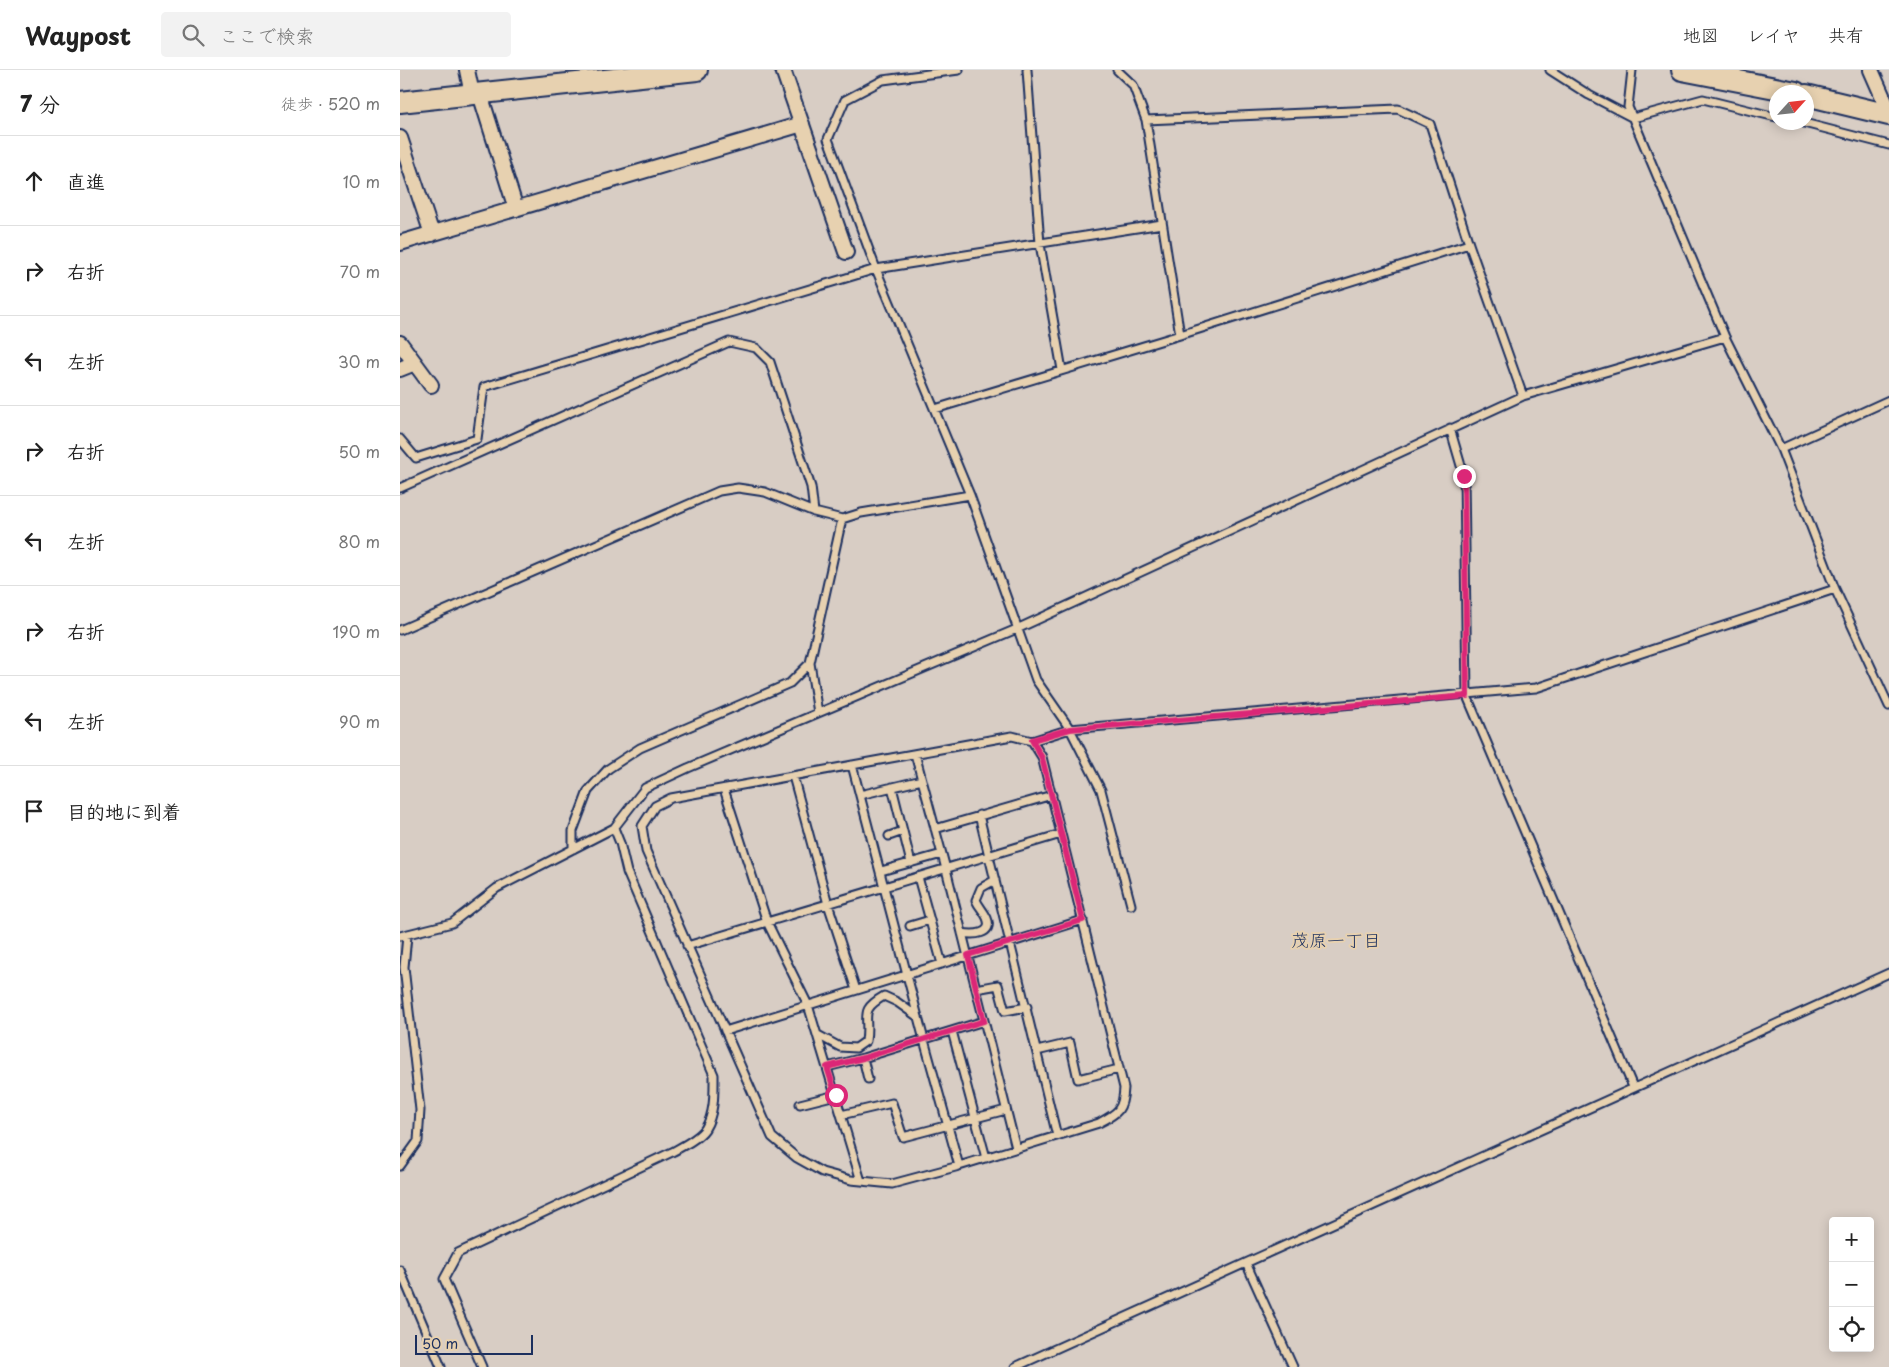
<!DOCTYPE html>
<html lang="ja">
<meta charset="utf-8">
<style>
:root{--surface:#fff;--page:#f2f2f2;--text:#222;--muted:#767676;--line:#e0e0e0}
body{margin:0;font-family:"Playpen Sans","Klee One",sans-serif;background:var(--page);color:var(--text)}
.controls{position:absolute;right:15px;bottom:15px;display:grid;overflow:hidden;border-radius:5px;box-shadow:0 2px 12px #0003}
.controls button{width:45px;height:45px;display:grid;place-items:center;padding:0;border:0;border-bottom:1px solid var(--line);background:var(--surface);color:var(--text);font:25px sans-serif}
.compass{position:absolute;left:1369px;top:15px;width:45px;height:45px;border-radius:50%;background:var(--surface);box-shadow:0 2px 12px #0003;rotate:63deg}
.scale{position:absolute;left:15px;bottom:12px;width:118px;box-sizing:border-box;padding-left:5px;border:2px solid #1b2f5e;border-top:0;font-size:14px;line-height:18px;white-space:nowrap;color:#1b2f5e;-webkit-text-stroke:4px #e7d1b0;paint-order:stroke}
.stop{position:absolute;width:15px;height:15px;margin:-11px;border:4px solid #db2777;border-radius:50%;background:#fff}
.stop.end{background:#db2777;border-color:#fff;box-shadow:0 1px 5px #0008}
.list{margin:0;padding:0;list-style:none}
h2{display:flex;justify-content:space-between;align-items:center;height:65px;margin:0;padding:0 20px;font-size:21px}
h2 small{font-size:16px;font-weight:400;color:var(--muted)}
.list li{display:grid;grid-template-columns:32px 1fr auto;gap:15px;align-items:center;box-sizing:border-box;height:90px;padding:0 20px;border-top:1px solid var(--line)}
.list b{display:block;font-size:19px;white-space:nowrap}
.list em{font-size:16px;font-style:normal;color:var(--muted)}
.icon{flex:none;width:28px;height:28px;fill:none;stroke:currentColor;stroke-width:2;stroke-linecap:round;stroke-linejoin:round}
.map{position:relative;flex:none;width:1489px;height:1297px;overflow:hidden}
header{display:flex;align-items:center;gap:30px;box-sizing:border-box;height:70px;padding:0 25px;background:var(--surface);border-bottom:1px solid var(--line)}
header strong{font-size:24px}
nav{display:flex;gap:28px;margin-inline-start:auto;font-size:18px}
.search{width:350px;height:45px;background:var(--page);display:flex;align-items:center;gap:12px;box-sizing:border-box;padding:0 18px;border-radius:5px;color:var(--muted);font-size:19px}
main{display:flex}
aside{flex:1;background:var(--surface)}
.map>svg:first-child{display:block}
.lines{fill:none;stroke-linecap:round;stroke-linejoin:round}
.lane-casing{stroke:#1b2f5e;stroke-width:11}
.street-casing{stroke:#1b2f5e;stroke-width:18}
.secondary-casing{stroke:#1b2f5e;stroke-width:24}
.lane{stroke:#e7d1b0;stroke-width:7}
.street{stroke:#e7d1b0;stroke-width:14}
.secondary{stroke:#e7d1b0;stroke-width:20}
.route{stroke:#db2777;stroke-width:6}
.labels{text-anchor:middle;stroke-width:4;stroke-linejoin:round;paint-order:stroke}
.neighbourhood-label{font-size:18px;fill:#1b2f5e;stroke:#e7d1b0}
</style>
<header>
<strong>Waypost</strong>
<div class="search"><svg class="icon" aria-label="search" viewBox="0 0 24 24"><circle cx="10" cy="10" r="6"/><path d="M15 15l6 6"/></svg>ここで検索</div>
<nav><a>地図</a><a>レイヤ</a><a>共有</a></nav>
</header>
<main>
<aside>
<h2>7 分<small>徒歩 · 520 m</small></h2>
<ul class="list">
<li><svg class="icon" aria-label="ahead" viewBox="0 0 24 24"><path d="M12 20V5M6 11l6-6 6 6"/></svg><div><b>直進</b></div><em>10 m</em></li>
<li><svg class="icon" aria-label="right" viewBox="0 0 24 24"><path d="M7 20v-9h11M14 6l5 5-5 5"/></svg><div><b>右折</b></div><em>70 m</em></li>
<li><svg class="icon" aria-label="left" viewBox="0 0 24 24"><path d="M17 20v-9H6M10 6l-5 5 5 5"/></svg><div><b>左折</b></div><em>30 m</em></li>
<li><svg class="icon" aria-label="right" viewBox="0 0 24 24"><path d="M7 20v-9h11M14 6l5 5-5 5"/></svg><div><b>右折</b></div><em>50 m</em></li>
<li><svg class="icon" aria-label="left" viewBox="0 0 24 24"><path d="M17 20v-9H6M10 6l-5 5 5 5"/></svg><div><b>左折</b></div><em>80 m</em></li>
<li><svg class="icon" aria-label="right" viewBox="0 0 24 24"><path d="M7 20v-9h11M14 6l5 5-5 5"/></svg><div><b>右折</b></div><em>190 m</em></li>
<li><svg class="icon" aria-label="left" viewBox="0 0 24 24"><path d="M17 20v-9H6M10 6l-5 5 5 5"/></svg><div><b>左折</b></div><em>90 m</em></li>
<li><svg class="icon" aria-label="arrive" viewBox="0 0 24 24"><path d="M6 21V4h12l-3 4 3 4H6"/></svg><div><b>目的地に到着</b></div></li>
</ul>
</aside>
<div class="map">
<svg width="1489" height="1297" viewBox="0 0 1489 1297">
<rect width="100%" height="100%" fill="#d8cdc4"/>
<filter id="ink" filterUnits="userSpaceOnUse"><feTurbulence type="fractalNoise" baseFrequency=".02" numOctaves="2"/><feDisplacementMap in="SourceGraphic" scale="10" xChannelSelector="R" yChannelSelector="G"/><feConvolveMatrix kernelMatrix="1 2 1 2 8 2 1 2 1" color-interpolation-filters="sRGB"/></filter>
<g filter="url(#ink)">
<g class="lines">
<g class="lane-casing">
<path id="lane" d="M559,0L483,10L445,30L428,69L476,199L570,425L636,610L670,659L701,720L731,835
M627,0L640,174L662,300
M717,0L733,15L746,50L998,39L1030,54L1069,174L1123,326
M1150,0L1189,25L1233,48L1303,29L1376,47
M1232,0L1228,37L1325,267L1381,379L1435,519L1489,636
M746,50L780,265
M1400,52L1489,75
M535,339L780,265L1069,174
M1050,358L1064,406L1067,626L1233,1017
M0,369L16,388L77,369L84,317L476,199L762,154
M1381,379L1489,330
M0,418L329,272L356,278L370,292L411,417L414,442
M0,560L319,421L338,418L365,422L414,442L442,449L461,443L570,425
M410,593L418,643
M612,666L632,671L642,687L724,1018C723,1040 718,1043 699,1053L559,1096L492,1114L451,1110L422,1102L397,1088L372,1067L246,781L242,756L255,736L271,728Z
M632,671L670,659L1136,618L1435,519
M515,684L546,799L616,1078
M452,695L524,970L559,1096
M393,706L428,834L456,920
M492,717L511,793
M324,719L367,852L408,935L461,1111
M460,725L522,710
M579,745L657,1066
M535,759L652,725
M489,766L503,761
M173,779V761L188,721L208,699L240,678L390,613L410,593L442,449
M481,801L542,784
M518,807L542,894
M510,856L530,850
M562,863C573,865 594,865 587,848C584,841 579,837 576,830L581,818L595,810
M0,866L52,853L97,818L214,758L245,718L288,698L619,558L1123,326L1325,267
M287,876L661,764
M576,919L598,915L605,941L627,937
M325,961L683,850
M552,961L586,1088
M418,965L440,977L456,978L466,971C470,945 458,941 484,926L497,932L518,947
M637,981L670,973L678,1009L719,999
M463,988L468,1009
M427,997L463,988L584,951
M400,1034L436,1025
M441,1045L492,1033L503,1067L606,1040
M0,1096L18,1071L20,1040L4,897L7,866
M846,1193L893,1297
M0,1200L41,1297
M82,1297L44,1209L58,1183L272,1082C283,1076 298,1069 305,1059C315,1043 314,1023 314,1005L227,802L220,773L214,758
M615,1297L1489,903"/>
</g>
<g class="street-casing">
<path id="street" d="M67,0L72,24
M383,0L446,182
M1471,0L1489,41
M80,24L116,139
M0,68L32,164
M0,173L402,54
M0,273L31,315
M0,299L15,293"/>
</g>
<g class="secondary-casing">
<path id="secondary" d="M1282,0L1396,22
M1406,25L1489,45
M0,32L297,0"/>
</g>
<use href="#lane" class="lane"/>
<use href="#street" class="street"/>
<use href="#secondary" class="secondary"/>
</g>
</g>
<g class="lines" filter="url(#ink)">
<path class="route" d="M436,1025L427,997L463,988L584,951L568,885L683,850L642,688L632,670L670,659L1067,626L1064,406"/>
</g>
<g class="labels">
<g class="neighbourhood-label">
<text x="936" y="877">茂原一丁目</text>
</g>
</g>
</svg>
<div class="controls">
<button>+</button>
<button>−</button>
<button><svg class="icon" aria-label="locate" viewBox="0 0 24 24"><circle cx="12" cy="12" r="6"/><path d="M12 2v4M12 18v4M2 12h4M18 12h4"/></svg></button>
</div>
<svg class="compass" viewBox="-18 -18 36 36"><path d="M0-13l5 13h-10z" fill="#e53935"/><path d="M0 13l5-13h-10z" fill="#767676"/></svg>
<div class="scale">50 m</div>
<div class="stop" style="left:436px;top:1025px"></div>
<div class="stop end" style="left:1064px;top:406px"></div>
</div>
</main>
